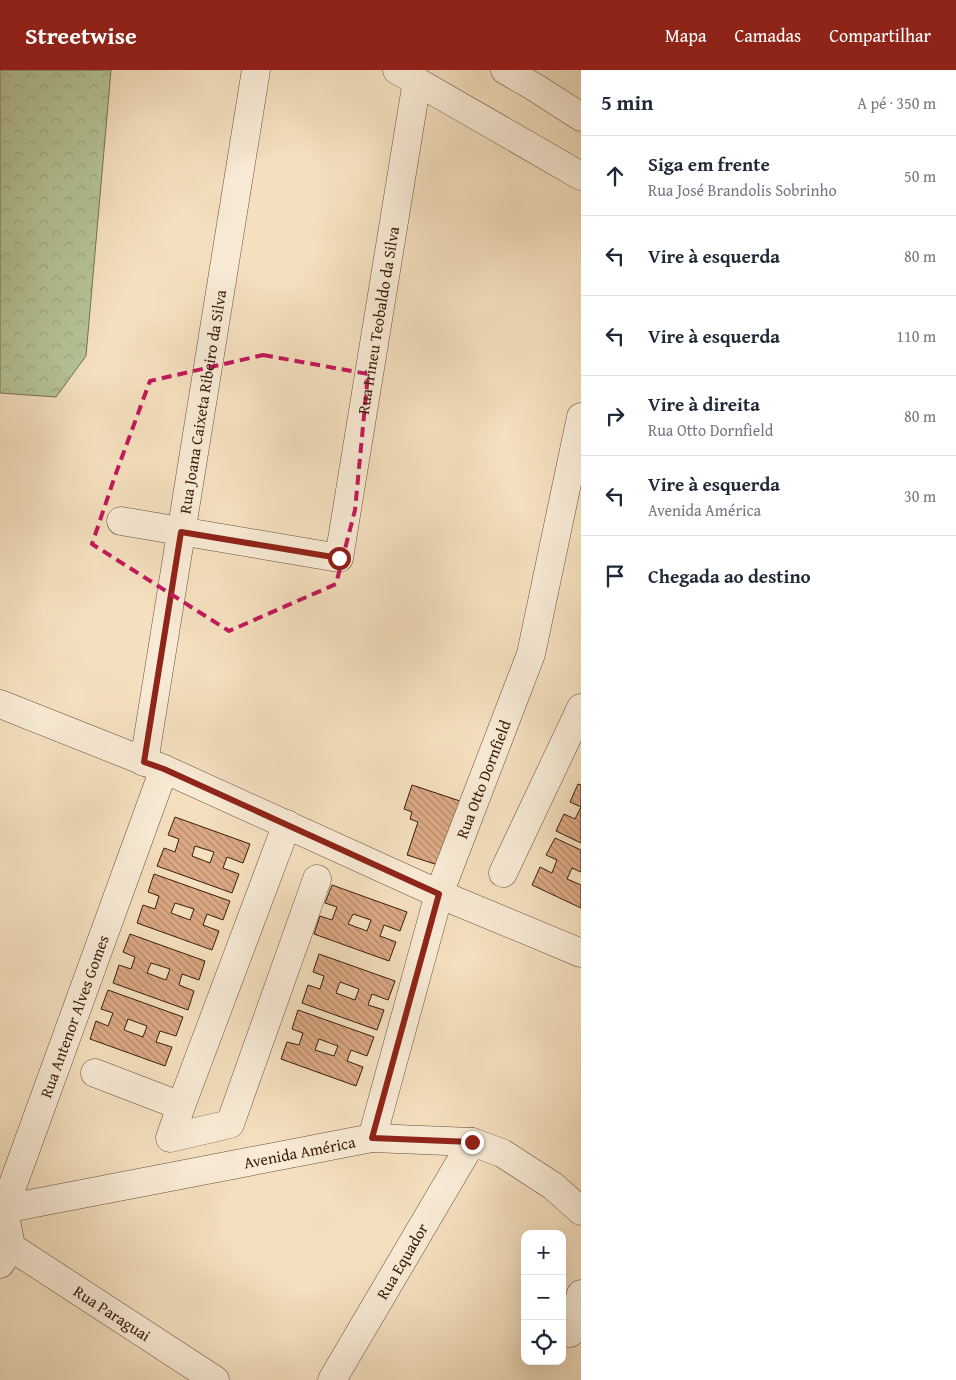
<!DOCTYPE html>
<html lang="pt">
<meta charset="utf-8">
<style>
:root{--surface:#fff;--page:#f2f2f3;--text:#1f2937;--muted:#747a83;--line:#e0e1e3;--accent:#8f2418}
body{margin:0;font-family:"Gentium Book Plus",serif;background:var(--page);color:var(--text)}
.controls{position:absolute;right:15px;bottom:15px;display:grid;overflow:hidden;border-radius:10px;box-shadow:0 5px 20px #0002}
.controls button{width:45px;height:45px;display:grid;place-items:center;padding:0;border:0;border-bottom:1px solid var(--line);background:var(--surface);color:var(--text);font:25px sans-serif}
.stop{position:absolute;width:15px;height:15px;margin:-11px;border:4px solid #8f2418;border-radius:50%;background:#fff}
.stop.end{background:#8f2418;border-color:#fff;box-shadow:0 1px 5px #0008}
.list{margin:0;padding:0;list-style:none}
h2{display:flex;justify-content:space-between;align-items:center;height:65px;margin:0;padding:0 20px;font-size:21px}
h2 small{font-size:16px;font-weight:400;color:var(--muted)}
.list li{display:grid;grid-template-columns:32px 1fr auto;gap:15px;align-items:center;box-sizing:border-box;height:80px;padding:0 20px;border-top:1px solid var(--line)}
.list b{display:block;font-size:19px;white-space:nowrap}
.list p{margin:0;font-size:16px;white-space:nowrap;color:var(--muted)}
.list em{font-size:16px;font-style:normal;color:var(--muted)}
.icon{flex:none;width:28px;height:28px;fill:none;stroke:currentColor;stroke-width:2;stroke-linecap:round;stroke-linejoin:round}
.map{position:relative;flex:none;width:581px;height:1310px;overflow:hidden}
header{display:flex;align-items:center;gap:30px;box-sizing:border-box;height:70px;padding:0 25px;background:var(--accent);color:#fff}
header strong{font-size:24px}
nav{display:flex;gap:28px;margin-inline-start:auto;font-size:18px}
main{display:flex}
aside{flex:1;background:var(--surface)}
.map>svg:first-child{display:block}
.forest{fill:url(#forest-crowns);stroke:#776f52}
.building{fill:url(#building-back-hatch);stroke:#391b0d;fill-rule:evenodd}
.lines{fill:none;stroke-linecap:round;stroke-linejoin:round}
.minor-casing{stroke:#684c39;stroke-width:29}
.minor{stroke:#f8ead5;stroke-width:28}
.route{stroke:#8f2418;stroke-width:6}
.marked{fill:none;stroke:#c2185b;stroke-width:4;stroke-dasharray:10 6;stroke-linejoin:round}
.labels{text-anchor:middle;stroke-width:4;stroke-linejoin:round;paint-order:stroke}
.street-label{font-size:16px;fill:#391b0d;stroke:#f8ead5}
</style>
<header>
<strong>Streetwise</strong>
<nav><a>Mapa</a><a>Camadas</a><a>Compartilhar</a></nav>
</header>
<main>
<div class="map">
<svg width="581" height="1310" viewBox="0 0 581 1310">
<defs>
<pattern id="forest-crowns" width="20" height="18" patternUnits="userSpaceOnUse" patternTransform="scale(1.25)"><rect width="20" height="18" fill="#b5c396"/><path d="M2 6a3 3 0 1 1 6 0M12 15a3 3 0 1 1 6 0" fill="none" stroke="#9ca780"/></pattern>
<pattern id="building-back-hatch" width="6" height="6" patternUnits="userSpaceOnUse" patternTransform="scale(1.25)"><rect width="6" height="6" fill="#dca984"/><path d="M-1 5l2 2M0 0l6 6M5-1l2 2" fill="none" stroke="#b3896a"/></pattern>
</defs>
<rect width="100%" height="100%" fill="#f4dfbe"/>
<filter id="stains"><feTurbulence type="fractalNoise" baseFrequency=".004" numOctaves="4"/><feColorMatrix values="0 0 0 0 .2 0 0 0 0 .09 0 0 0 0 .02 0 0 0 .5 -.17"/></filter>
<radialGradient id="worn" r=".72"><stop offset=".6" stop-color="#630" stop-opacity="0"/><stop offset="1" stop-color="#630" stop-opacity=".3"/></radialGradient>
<path class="forest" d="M0,0H111L86,286L56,327L0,323Z"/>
<path class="building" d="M578,714L581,715V773L556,761L564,744L575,749L581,737L570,732Z
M412,715L460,731L438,795L407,785L418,752L410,749L412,742L404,739Z
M175,747L250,774L243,793L227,787L223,798L239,804L232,823L157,796L164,778L175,782L179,769L168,765ZM195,776L214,782L210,793L192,786Z
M555,768L581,780V802L572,798L567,809L581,815V838L532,815L540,797L552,803L557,790L546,785Z
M154,804L230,831L223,850L207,844L203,855L219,861L212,880L137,853L143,835L155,839L159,826L148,822ZM175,833L194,839L190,850L171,843Z
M332,815L407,842L400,861L384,855L380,866L396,872L389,891L314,864L320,846L332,850L337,837L325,833ZM353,844L371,850L367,861L348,854Z
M130,864L205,891L199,910L182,904L179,915L194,921L188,940L113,913L119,895L131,899L135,887L123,882ZM151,893L170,899L166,910L147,903Z
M319,884L395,911L388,930L372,924L368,935L384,940L377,960L302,933L308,915L320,919L324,906L313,902ZM340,912L359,919L355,930L336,923Z
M108,920L183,947L176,966L160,961L156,972L172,977L165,996L90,969L96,951L108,956L113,943L101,939ZM128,949L147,956L143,967L124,960Z
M298,940L374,967L367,986L351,980L347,991L363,997L356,1016L281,989L287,972L299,975L303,963L292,959ZM319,969L338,976L334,986L315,980Z"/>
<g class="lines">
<g class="minor-casing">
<g id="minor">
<path d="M397,0L581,106"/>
<path d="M505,0L536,18L581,47"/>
<path id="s1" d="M121,451L339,488L417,11"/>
<path d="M0,634L164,699L439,824L581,883"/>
<path id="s2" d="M144,692L256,0"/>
<path d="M503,803L581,638"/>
<path d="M95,1003L181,1036L287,754"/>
<path d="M181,1036L170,1068L230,1054L317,809"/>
<path id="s3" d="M372,1068L439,824L531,584L581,347"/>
<path id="s4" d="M0,1139H4L372,1068L472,1072L502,1083L553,1116L581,1141"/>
<path id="s5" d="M11,1177L215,1310"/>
<path id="s6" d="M0,1194L11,1177L4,1139L164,699"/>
<path d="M570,1263L581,1224"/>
<path id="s7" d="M332,1310L472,1072"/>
</g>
</g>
<use href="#minor" class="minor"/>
</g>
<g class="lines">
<path class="route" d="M339,488L181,462L144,692L164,699L439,824L372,1068L472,1072"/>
</g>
<path class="marked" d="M263,285L368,304L355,440L336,514L229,561L92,474L115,406L150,311Z"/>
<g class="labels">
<g class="street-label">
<text dy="6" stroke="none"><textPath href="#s1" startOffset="462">Rua Irineu Teobaldo da Silva</textPath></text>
<text dy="6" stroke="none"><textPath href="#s2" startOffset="365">Rua Joana Caixeta Ribeiro da Silva</textPath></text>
<text dy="6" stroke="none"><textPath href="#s3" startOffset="376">Rua Otto Dornfield</textPath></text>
<text dy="6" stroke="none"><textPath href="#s6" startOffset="264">Rua Antenor Alves Gomes</textPath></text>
<text dy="6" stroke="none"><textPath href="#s4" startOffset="305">Avenida América</textPath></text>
<text dy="6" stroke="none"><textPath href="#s7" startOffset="138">Rua Equador</textPath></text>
<text dy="6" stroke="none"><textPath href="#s5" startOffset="121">Rua Paraguai</textPath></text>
</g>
</g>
<rect width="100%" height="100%" filter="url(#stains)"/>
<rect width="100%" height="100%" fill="url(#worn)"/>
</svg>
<div class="controls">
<button>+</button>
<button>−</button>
<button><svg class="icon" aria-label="locate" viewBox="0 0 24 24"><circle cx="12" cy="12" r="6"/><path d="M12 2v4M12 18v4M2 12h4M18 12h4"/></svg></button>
</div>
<div class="stop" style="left:339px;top:488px"></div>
<div class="stop end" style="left:472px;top:1072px"></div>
</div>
<aside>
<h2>5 min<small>A pé · 350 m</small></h2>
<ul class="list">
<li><svg class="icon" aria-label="ahead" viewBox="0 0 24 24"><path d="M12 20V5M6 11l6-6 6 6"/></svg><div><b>Siga em frente</b><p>Rua José Brandolis Sobrinho</p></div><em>50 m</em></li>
<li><svg class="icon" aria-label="left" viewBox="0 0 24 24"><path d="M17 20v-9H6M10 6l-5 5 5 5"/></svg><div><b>Vire à esquerda</b></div><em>80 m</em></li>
<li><svg class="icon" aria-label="left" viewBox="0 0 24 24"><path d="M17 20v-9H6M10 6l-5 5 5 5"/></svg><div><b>Vire à esquerda</b></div><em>110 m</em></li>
<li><svg class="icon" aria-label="right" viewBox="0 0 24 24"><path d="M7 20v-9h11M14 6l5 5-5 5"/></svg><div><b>Vire à direita</b><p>Rua Otto Dornfield</p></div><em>80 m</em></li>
<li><svg class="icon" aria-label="left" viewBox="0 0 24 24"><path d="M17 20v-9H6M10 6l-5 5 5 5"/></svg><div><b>Vire à esquerda</b><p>Avenida América</p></div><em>30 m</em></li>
<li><svg class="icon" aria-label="arrive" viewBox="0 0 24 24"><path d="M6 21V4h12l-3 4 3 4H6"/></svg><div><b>Chegada ao destino</b></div></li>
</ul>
</aside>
</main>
